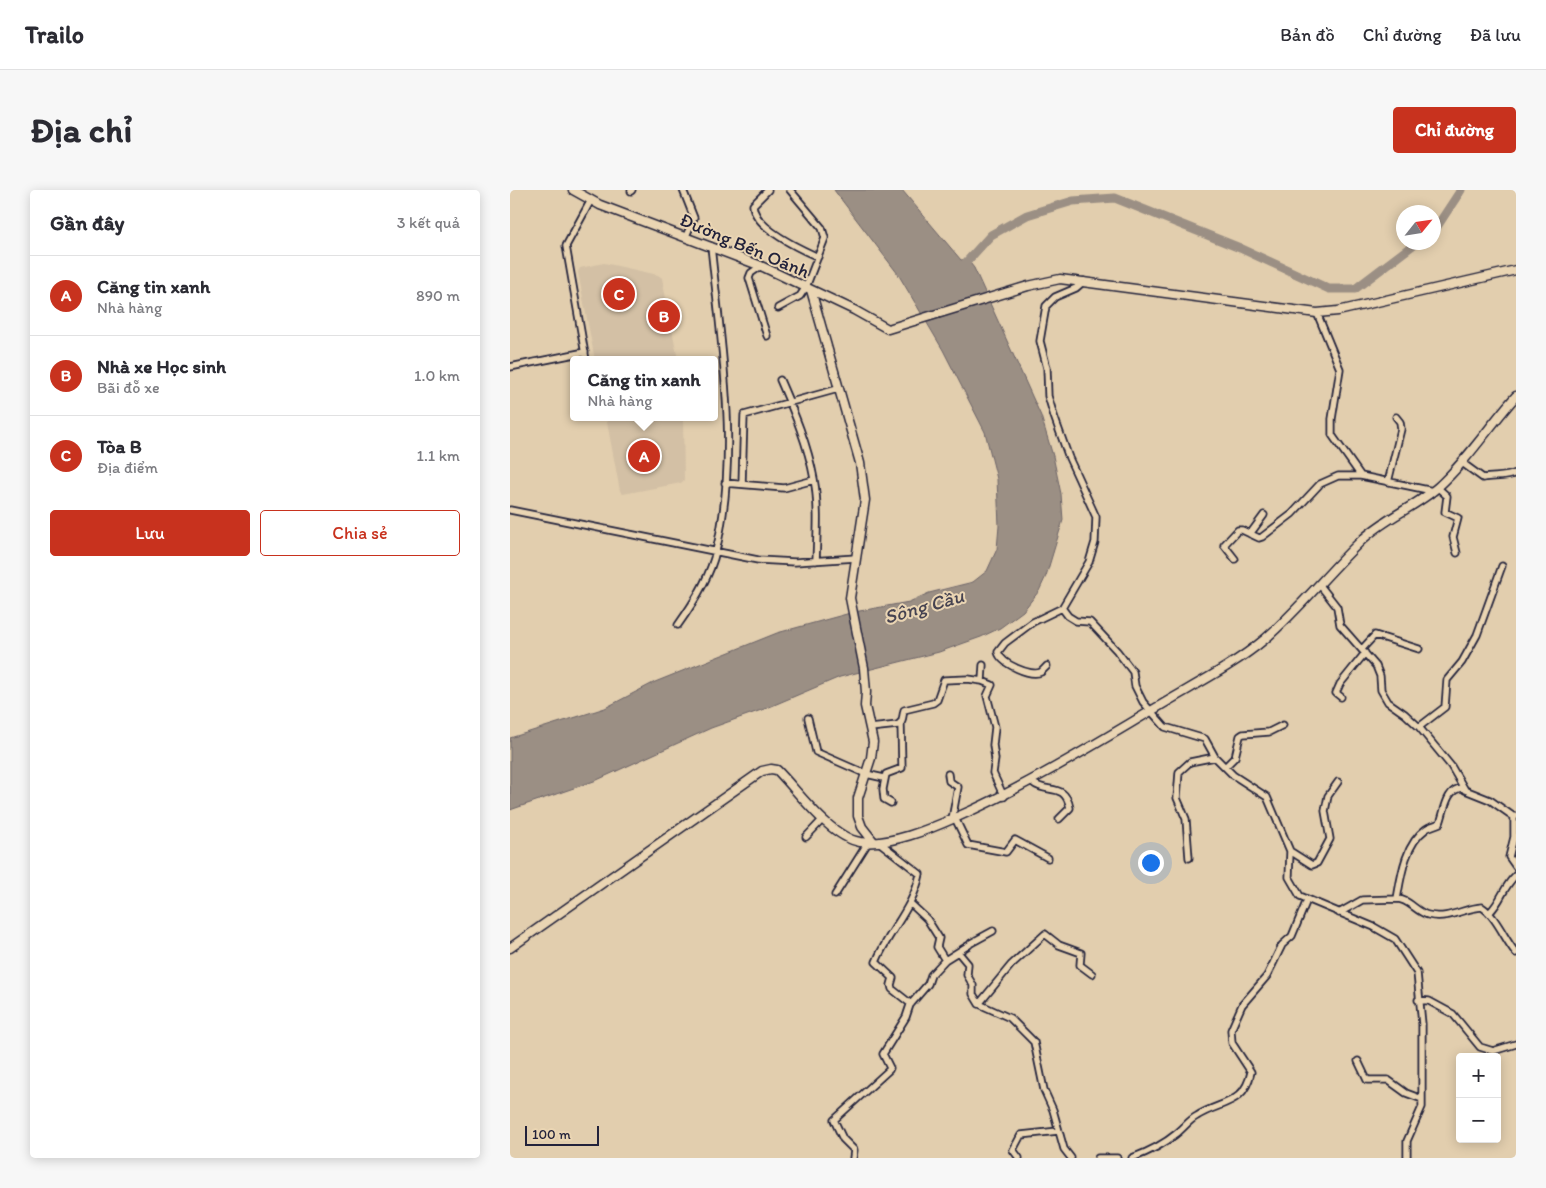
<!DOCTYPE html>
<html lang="vi">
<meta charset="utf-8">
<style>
:root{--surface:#fff;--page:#f7f7f7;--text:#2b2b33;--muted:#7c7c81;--line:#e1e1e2;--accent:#c8321e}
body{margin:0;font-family:Itim,sans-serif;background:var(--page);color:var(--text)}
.controls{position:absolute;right:15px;bottom:15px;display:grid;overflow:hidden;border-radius:5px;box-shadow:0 2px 12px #0003}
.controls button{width:45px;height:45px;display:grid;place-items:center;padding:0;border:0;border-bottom:1px solid var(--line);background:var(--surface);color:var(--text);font:25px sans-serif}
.compass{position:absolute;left:886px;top:15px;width:45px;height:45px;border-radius:50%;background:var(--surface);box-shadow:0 2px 12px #0003;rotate:60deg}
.scale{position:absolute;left:15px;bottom:12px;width:74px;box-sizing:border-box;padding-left:5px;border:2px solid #22223b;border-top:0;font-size:14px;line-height:18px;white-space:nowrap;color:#22223b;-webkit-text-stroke:4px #ead5b3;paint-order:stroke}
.you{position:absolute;left:640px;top:672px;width:18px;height:18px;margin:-12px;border:4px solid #fff;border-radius:50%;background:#1a73e8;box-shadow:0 0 0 8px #1a73e833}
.badge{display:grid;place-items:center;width:32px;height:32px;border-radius:50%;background:var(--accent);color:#fff;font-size:16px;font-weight:700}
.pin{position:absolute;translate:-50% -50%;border:2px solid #fff;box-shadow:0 1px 5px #0006}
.popup{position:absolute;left:60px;top:166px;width:148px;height:65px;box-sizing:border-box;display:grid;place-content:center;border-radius:5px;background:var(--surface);filter:drop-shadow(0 1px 4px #0005);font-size:16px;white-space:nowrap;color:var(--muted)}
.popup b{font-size:19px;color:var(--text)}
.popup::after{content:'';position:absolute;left:50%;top:100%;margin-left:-10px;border:10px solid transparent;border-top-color:var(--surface)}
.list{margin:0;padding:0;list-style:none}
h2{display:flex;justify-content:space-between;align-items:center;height:65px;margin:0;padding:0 20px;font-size:21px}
h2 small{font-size:16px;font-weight:400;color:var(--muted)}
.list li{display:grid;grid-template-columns:32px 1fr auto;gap:15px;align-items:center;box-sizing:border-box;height:80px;padding:0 20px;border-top:1px solid var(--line)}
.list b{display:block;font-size:19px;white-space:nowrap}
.list p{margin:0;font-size:16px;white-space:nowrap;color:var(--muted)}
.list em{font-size:16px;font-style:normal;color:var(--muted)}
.actions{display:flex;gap:10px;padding:15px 20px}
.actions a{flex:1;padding:11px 0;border:1px solid var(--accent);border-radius:5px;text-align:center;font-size:18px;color:var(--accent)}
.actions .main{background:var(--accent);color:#fff}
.map{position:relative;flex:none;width:1006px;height:968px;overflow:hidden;border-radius:5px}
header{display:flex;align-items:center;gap:30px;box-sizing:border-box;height:70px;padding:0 25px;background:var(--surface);border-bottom:1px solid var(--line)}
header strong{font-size:24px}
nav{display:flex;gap:28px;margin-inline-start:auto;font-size:18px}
.intro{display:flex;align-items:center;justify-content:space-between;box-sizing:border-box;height:120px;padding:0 30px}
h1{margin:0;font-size:35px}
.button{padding:12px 22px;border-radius:5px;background:var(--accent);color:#fff;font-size:18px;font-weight:700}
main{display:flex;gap:30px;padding:0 30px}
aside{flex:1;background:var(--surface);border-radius:5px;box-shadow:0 2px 12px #0003}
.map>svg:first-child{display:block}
.built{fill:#d3c0a5}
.water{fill:#9b8f84;stroke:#6b6367}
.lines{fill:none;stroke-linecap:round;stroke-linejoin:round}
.river{stroke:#9b8f84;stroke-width:9}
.street-casing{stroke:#22223b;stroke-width:9}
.secondary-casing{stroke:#22223b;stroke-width:11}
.street{stroke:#ead5b3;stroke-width:5.5}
.secondary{stroke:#ead5b3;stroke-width:8}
.labels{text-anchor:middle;stroke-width:4;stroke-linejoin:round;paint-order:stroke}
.street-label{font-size:19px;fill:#22223b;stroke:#ead5b3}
.water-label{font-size:20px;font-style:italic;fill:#464351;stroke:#ead5b3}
</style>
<header>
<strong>Trailo</strong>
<nav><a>Bản đồ</a><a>Chỉ đường</a><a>Đã lưu</a></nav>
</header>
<div class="intro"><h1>Địa chỉ</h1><a class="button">Chỉ đường</a></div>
<main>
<aside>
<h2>Gần đây<small>3 kết quả</small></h2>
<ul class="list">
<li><span class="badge">A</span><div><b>Căng tin xanh</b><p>Nhà hàng</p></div><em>890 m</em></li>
<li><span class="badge">B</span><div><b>Nhà xe Học sinh</b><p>Bãi đỗ xe</p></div><em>1.0 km</em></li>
<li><span class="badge">C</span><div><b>Tòa B</b><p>Địa điểm</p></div><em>1.1 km</em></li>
</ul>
<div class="actions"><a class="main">Lưu</a><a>Chia sẻ</a></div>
</aside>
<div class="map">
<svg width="1006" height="968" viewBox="0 0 1006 968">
<rect width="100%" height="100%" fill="#e2ceae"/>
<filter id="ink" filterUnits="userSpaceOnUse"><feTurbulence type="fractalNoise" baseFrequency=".02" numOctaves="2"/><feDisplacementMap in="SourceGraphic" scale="10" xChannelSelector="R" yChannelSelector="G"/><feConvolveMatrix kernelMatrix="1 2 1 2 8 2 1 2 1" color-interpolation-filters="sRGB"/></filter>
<g filter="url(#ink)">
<path class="built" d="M94,73L148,85L152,88L168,170H85L68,82L70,78Z
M96,227H173L174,290L171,293L113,304L110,301Z"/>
<path class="water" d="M324,0H392L451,70L457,69L464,78L531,226L543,266L551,304L553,330L536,386L529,401L513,421L490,438L471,447L429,462L330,487L257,518L201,538L87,590L0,620V548L95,518L145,492L267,443L344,422L399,412L419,403L463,392L477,381L487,359L489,336L487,289L475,242L433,160L388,84Z"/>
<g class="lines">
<path class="river" d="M924,41L951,0
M451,78L481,45L517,25L563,11L605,8L730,58L819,99H845L907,52"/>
<g class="street-casing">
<path id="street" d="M173,0L184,28L176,46
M258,0L243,15C244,38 290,59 308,67
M121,1L122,0
M251,76L241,83L239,88L257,146
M268,118L290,106L296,97L315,48L312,38L280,0
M807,123L830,179L822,229V245L851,286
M76,170L56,56L81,10
M0,177L75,162
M270,190C284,222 298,255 304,289C309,316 307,344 306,371
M951,272L973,288C984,286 996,288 1006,283
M878,292L891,239L890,232L886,227
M215,293L274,298L304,290
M232,294L234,225L328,199
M927,297L937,306L935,322L948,328L943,347L947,363
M0,320L248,370L285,372L346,368
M740,344L754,325
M725,369L714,355L728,340H732L749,348L752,347L782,324L810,294L828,286H851L923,301
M809,394L827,417L830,435L866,476L870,486L871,500L878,512L895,524L909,537L941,576L955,600L980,610L1004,627L1006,626
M552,418L558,426L566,431L580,432L607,461L623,482L625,496L633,512L655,537L695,549L705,567L723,585L757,607L780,661L779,687L790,706L864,737L885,749L907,783L912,834V917L897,951V968
M168,435C183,414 200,387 206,361C230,261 211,156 201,56
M852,459L865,445L909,459
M473,475L472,491L482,495L477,506L485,537L483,555L485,569L483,583L494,607
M537,476C537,476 532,481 531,482C521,487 491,474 488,462L495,453L523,432L552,418L579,372L585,352L586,327L559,268L544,226L538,206L537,178L530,151L536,116L545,107L566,98L574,91
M831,507L826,503L830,494L855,463
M298,528L306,562L356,584L374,588
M909,537L935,517L937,490L952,472L967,445L992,376
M360,538L388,535L392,531L394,520L423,513L427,510L434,490L458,489L472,491
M715,577L725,567L730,546L733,544L759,542L773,535
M438,584L439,591L448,597L442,629
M522,592C536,605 555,591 560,618L549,629
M381,613L374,609L373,599L376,584L392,578L391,533
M1004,627V647L999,667L1006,677
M445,628L458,655L496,662L505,650L538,668
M296,647L313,629
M369,652L410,684C403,719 379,740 366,772L383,788L381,795L382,799L401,814
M780,661L802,675L807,673L820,649L815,621L818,606L828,592
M679,668L676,629L667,608L669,582L680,572L705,567
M325,705L359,651
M887,709C891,686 895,654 916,639C920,636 926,635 930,633C935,620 936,598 953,598
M401,714L417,729L429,748L427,757L435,770
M980,722C992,710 993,697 1006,685
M829,723L852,710L887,709C899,709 906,722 918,725C939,730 954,718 972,717C986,726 995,750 1006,763
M461,753L483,741
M448,762L458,774L457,785L463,795V804L469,814L500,828L524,852L534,900L543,920L554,959L561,968
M908,810L919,811L943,824L970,857L983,861L1006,854
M469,814L501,775L535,744L549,755L571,763L570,775L582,784
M848,871L857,890H878L896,903L912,909
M343,968L344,960L333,949L324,930L379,880L380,878L373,864L396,827L400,815L418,794L421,785L435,770L459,755
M509,968L503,960L511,945L548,941
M588,968H607
M622,968C638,962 653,955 666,944C674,938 679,930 687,926C710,911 734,916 741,882L722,853L721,840L732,815L757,786L772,755L782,746L797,710"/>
</g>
<g class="secondary-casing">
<path id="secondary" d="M63,0L90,15L251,76L344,120L378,139L518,96L550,89L807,123L828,121L1006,80
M301,100L350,273L355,310L340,408L354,478L356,502L355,516L363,552L361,568L348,608V626L352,637L363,651
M0,758L252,581L261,579L267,580C288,601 320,647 350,652C379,656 420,639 447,627C517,596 580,557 646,518C682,496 723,476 755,449C790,419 819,381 852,350C875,328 905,317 928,297C957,271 980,235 1006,206"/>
</g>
<use href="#street" class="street"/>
<use href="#secondary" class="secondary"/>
</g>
</g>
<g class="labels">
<g class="street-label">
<text transform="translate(235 55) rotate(23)" y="7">Đường Bến Oánh</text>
</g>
<g class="water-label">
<text transform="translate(414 416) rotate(-16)" y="7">Sông Cầu</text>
</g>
</g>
</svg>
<div class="controls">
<button>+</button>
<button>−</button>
</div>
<svg class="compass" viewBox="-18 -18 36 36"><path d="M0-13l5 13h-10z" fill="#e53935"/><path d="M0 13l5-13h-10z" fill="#7c7c81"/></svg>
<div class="scale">100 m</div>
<div class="you"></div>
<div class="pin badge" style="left:134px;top:266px">A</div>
<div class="popup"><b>Căng tin xanh</b>Nhà hàng</div>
<div class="pin badge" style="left:154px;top:126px">B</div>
<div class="pin badge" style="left:109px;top:104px">C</div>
</div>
</main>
